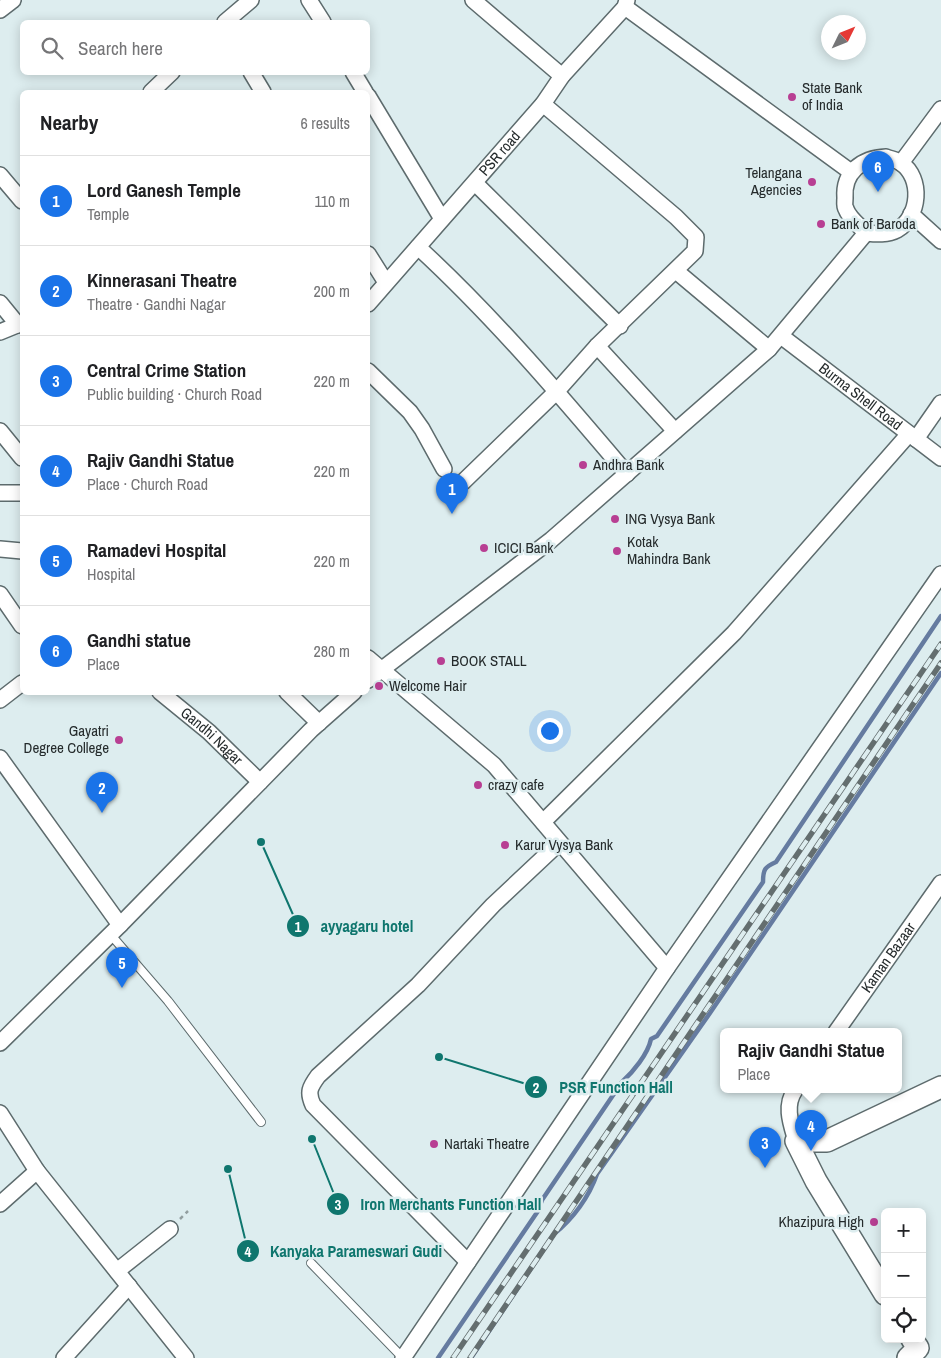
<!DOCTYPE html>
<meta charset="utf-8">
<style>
:root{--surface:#fff;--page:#f2f2f2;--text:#202124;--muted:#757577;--line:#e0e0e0;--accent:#1a73e8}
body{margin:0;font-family:"Archivo Narrow",sans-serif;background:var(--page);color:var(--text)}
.controls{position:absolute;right:15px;bottom:15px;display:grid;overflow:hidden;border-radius:8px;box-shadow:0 2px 12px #0003}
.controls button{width:45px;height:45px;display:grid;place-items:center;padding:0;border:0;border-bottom:1px solid var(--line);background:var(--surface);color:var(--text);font:25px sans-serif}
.compass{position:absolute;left:821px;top:15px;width:45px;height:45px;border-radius:50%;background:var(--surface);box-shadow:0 2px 12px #0003;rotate:47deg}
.you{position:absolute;left:549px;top:730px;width:18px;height:18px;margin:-12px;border:4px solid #fff;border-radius:50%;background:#1a73e8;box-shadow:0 0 0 8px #1a73e833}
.badge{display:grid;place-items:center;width:32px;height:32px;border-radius:50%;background:var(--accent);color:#fff;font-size:16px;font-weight:700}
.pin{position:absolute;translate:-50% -41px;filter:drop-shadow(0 1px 2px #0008)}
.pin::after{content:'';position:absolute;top:26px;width:18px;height:15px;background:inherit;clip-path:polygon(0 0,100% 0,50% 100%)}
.popup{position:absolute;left:720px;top:1028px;width:182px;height:65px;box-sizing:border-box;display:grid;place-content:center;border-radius:8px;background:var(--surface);filter:drop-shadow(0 1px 4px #0005);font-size:16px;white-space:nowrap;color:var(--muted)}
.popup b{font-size:19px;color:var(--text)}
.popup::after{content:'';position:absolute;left:50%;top:100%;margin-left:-10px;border:10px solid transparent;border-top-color:var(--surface)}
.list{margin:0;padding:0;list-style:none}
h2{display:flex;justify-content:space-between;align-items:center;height:65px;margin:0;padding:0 20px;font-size:21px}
h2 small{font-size:16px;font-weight:400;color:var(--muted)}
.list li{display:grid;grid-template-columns:32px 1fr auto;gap:15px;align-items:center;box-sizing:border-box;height:90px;padding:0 20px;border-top:1px solid var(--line)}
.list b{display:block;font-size:19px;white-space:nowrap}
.list p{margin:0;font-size:16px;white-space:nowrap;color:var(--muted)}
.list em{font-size:16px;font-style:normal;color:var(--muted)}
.icon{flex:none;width:28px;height:28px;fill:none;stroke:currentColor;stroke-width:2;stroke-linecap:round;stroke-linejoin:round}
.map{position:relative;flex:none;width:941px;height:1358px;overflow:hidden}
.search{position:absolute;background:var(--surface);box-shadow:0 2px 12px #0003;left:20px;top:20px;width:350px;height:55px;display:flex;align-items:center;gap:12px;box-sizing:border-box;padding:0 18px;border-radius:8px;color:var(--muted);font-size:19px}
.panel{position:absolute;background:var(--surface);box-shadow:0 2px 12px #0003;left:20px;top:90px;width:350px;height:605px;border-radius:8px}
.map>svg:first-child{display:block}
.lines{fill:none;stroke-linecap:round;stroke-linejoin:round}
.stream{stroke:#657ba0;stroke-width:4.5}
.lane-casing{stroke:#5d6b6d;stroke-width:10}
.street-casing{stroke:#5d6b6d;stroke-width:18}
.secondary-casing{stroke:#5d6b6d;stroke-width:24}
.path{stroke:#929e9f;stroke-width:2.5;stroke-dasharray:4 4;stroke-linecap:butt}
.lane{stroke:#fff;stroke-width:8}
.street{stroke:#fff;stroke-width:15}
.secondary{stroke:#fff;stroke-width:21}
.rail-casing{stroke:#646e6f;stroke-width:5.5}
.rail{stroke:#ddedef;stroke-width:4;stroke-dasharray:11;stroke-linecap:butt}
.poi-dot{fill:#b83f93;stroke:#ddedef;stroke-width:2}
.labels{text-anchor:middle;stroke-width:5;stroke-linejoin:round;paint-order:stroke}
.poi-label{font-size:15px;fill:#252b2c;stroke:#ddedef;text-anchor:start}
.street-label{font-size:15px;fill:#252b2c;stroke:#ddedef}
.leader{fill:none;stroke:#0f766e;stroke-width:2}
.callout-dot{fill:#0f766e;stroke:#ddedef;stroke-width:2}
.mark-label{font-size:15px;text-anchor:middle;font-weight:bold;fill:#fff}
.callout-label{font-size:16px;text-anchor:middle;font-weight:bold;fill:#0f766e;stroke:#ddedef;stroke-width:5;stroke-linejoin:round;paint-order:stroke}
</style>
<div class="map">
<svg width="941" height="1358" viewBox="0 0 941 1358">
<rect width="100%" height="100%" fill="#ddedef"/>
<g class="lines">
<path class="stream" d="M438,1358L538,1211L542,1200L622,1082C633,1072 648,1054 651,1039L657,1036L763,882C763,869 765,867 776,862L941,616
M471,1358L554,1234C573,1219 589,1197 597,1174L710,1013L941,673"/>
<g class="lane-casing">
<path id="lane" d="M111,935L168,1001L261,1122
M311,1263L403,1358"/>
</g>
<g class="street-casing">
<g id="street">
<path d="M309,0L323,22"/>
<path d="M473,0L562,76"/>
<path d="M625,7L851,172"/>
<path d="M0,10L13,0"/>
<path d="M225,22L251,0"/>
<path d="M251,72L263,92"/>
<path d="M353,72L365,92"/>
<path d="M151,92L172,72"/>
<path d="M368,96L442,219"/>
<path d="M886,157C891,159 897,160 901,163C923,178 920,217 897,230C888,235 876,234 866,233C860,226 849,218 846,209C844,206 845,201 845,198C843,172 862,158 886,157Z"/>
<path d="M901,163L941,109"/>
<path d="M0,175L22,201"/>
<path d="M475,183L620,326"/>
<path d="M911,214L941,241"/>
<path d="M418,247C494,317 561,396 627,474"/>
<path d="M368,254L385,281"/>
<path d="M676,271L769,349"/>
<path d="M0,303L18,325"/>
<path id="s1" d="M368,304L543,104L562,76L625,7L627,0"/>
<path d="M0,332L22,323"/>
<path id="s2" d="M781,336L941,458"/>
<path d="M597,346L675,431"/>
<path d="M368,371L410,412L422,429L444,469"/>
<path d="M0,431L22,458"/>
<path d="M916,439L941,403"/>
<path d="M463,482L557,391L597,346L695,251L696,237L676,217L543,104"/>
<path d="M0,493H22"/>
<path d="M0,549L22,551"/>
<path d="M0,594L22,626"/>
<path d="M368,658L494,765L667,968"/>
<path d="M368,680L551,540L769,349L866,233"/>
<path id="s3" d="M160,692L209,732L260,782"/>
<path d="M287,692L319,723"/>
<path d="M0,700L22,683"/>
<path d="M0,758L120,925"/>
<path d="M543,822L734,633L908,435"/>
<path id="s4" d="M836,1032L941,883"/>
<path d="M0,1043L120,925L311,730L354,692"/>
<path d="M795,1090C784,1106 791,1124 796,1141"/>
<path d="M0,1113L37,1171L186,1358"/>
<path d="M0,1204L37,1171"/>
<path d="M468,1262L313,1105C307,1092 310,1087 318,1076L418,985L493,905L559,843"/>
<path d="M117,1271L170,1229"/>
<path d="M64,1358L129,1286"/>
<path d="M403,1358L667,968L941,574"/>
</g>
</g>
<g class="secondary-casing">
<path id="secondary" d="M885,1294L816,1181L796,1141H827L941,1087
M908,1358L918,1348L912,1339"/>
</g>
<path class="path" d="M180,1219L188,1211"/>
<use href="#lane" class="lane"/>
<use href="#street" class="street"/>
<use href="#secondary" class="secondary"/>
<g class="rail-casing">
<path id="rail" d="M453,1358L941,644
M470,1358L941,663"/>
</g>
<use href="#rail" class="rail"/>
</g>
<g class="poi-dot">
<circle cx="792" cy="97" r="5"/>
<circle cx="812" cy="182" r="5"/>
<circle cx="821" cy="224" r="5"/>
<circle cx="583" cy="465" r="5"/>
<circle cx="615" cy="519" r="5"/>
<circle cx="484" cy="548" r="5"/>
<circle cx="617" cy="551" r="5"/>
<circle cx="441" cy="661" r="5"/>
<circle cx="379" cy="686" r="5"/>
<circle cx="119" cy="740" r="5"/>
<circle cx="478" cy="785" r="5"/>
<circle cx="505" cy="845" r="5"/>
<circle cx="434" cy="1144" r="5"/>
<circle cx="874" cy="1222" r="5"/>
</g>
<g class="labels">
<g class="poi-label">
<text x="802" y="93">State Bank<tspan x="802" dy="17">of India</tspan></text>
<text x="802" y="178" text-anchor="end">Telangana<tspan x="802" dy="17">Agencies</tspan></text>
<text x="831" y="229">Bank of Baroda</text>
<text x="593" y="470">Andhra Bank</text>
<text x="625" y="524">ING Vysya Bank</text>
<text x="627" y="547">Kotak<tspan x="627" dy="17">Mahindra Bank</tspan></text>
<text x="494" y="553">ICICI Bank</text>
<text x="451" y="666">BOOK STALL</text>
<text x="389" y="691">Welcome Hair</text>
<text x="109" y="736" text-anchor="end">Gayatri<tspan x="109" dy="17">Degree College</tspan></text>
<text x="488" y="790">crazy cafe</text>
<text x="515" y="850">Karur Vysya Bank</text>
<text x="444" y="1149">Nartaki Theatre</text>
<text x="864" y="1227" text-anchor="end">Khazipura High</text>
</g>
<g class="street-label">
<text dy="5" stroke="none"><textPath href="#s1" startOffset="200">PSR road</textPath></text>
<text dy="5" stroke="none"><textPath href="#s2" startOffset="100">Burma Shell Road</textPath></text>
<text dy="5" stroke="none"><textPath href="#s3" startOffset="68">Gandhi Nagar</textPath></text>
<text dy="5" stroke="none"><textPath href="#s4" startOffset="91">Kaman Bazaar</textPath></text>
</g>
</g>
<path class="leader" d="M261 842L298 926M439 1057L536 1087M312 1139L338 1204M228 1169L248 1251"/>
<g class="callout-dot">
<circle cx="261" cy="842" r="5"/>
<circle cx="439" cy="1057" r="5"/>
<circle cx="312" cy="1139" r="5"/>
<circle cx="228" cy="1169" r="5"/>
<circle cx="298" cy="926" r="12"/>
<circle cx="536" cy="1087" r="12"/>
<circle cx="338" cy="1204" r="12"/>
<circle cx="248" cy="1251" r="12"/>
</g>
<g class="mark-label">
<text x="298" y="932">1</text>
<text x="536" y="1093">2</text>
<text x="338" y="1210">3</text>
<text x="248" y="1257">4</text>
</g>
<g class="callout-label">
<text x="367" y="932">ayyagaru hotel</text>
<text x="616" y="1093">PSR Function Hall</text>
<text x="451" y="1210">Iron Merchants Function Hall</text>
<text x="356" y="1257">Kanyaka Parameswari Gudi</text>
</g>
</svg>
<div class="controls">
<button>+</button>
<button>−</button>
<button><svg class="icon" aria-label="locate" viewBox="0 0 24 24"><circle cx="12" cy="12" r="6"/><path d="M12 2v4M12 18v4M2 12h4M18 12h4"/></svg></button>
</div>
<svg class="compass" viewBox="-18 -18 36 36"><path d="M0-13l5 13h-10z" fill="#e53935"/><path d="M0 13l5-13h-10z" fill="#757577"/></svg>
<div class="you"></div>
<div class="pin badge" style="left:452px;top:514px">1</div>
<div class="pin badge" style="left:102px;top:813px">2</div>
<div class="pin badge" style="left:765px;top:1168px">3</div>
<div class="pin badge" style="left:811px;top:1151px">4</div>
<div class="popup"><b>Rajiv Gandhi Statue</b>Place</div>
<div class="pin badge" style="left:122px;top:988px">5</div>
<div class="pin badge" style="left:878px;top:192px">6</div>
<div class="search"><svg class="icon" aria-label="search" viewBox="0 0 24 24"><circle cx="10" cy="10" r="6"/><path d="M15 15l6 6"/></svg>Search here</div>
<section class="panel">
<h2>Nearby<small>6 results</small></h2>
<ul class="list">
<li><span class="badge">1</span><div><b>Lord Ganesh Temple</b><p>Temple</p></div><em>110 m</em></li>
<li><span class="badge">2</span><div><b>Kinnerasani Theatre</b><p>Theatre · Gandhi Nagar</p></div><em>200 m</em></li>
<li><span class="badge">3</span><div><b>Central Crime Station</b><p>Public building · Church Road</p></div><em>220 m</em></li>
<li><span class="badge">4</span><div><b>Rajiv Gandhi Statue</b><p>Place · Church Road</p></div><em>220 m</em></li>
<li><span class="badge">5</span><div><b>Ramadevi Hospital</b><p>Hospital</p></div><em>220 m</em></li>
<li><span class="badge">6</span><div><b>Gandhi statue</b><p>Place</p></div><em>280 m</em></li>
</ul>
</section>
</div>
